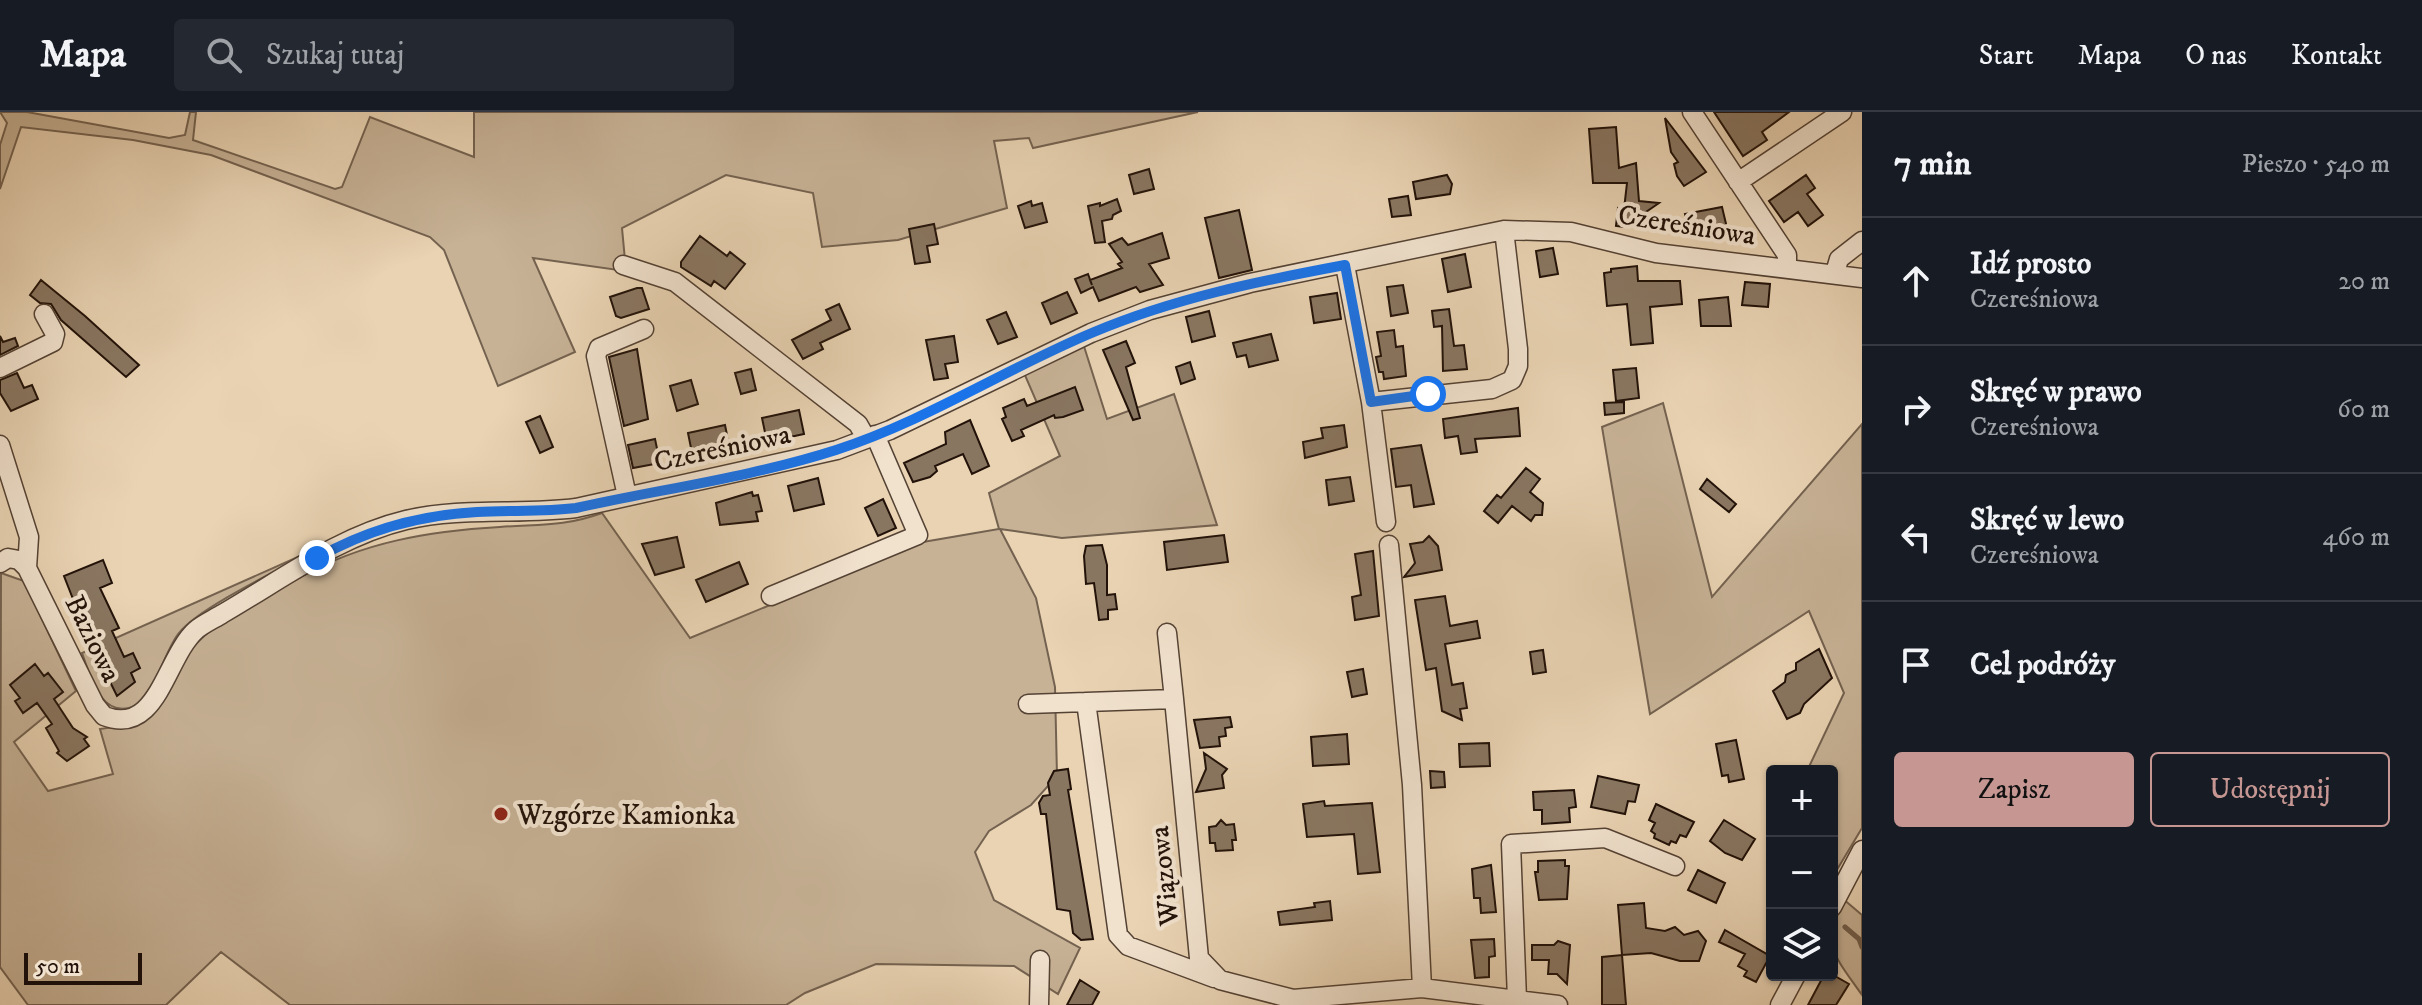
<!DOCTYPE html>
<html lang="pl">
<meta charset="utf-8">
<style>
:root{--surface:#171b24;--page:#242831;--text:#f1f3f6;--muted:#9ea1a6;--line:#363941;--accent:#c59692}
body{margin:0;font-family:"IM FELL DW Pica",serif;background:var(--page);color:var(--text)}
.controls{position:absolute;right:24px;bottom:24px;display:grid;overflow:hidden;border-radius:8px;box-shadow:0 2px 6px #0004}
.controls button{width:72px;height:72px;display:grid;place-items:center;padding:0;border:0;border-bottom:2px solid var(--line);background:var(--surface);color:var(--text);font:40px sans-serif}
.scale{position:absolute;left:24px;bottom:20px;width:118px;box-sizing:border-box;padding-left:8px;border:4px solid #221209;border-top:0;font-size:22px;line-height:28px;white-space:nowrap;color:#221209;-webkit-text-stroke:6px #f1e2ce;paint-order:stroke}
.stop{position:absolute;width:24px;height:24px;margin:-18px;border:6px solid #1a73e8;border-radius:50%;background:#fff}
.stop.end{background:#1a73e8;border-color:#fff;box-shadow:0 2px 8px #0008}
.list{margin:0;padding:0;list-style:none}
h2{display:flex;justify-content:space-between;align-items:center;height:104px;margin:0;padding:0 32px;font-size:34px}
h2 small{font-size:26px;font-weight:400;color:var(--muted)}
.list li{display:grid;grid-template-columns:52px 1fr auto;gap:24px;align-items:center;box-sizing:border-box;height:128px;padding:0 32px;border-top:2px solid var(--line)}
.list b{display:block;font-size:30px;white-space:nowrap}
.list p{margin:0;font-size:26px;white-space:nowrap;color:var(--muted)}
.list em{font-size:26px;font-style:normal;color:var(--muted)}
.actions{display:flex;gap:16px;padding:24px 32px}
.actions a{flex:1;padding:18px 0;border:2px solid var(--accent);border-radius:8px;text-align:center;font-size:28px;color:var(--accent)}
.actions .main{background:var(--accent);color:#111}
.icon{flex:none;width:44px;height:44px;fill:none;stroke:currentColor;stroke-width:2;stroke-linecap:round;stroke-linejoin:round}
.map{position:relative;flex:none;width:1862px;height:893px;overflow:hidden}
header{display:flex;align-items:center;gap:48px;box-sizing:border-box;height:112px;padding:0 40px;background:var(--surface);border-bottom:2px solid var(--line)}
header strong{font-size:38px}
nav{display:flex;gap:44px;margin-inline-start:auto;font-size:28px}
.search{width:560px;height:72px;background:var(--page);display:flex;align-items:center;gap:20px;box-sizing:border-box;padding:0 28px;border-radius:8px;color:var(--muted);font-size:30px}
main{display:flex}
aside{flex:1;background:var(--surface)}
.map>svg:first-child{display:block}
.green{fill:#c7b296;stroke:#746250;stroke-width:2}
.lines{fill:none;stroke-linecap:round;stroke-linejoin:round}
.stream{stroke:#715e4c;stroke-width:5}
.building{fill:#897661;stroke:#221209;stroke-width:2}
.minor-casing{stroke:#544234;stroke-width:21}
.minor{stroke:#f1e2ce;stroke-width:18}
.route{stroke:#1a73e8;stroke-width:10}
.poi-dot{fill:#8f2418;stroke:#f1e2ce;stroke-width:3}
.labels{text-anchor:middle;stroke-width:8;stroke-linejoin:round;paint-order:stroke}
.street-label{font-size:28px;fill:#221209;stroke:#f1e2ce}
.poi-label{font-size:28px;fill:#221209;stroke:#f1e2ce;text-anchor:start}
</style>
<header>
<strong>Mapa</strong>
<div class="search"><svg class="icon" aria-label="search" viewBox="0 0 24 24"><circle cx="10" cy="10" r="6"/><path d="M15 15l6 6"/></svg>Szukaj tutaj</div>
<nav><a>Start</a><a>Mapa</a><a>O nas</a><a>Kontakt</a></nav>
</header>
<main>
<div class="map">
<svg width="1862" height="893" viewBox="0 0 1862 893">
<rect width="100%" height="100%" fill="#e9d3b3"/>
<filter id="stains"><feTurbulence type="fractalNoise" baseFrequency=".0025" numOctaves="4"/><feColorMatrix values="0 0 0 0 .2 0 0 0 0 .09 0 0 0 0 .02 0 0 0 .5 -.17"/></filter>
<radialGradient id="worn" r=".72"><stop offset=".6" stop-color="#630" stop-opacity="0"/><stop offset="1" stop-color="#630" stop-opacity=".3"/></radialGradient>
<path class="green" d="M0,0H27L169,26L185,23L190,0H196L193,28L335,77L342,75L370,5L474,45V0H1198L1033,36L1029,26L994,29L1007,96L898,128L822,135L813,81L726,63L622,116L625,148L618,158L533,146L575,240L498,274L444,138L430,125L211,43L133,28L21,15L0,77V33L7,11Z
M1082,228L1107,307L1174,282L1217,413L1062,426L1000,417L1036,486L1055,575L1057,664L1031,693L989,719L975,740L994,788L1080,836L1058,882L1014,854L876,852L805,881L786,893H290L221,840L166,893H28L0,855L1,461L24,469L76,579L14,630L48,679L113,662L100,617C180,608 156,570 202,526C219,509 277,478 301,465C362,430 430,419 500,415C540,412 563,415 602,401L690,526L923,430L999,417L989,381L1060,344L1024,261Z
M1663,291L1712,485L1862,312V716L1832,766V659H1807L1844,581L1809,499L1650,602L1602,315Z
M327,432C293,451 200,494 179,521C164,539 153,591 129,596C99,603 90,562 82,541Z
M1842,786L1862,803V883C1831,839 1826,840 1842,786Z"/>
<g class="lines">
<path class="stream" d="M1845,815L1859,827L1862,835"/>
</g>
<path class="building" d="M1714,0H1789L1762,20L1767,28L1743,44Z
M1665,6L1706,60L1684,74L1677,64L1674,52L1678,50L1671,40Z
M1616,15L1619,56L1636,51L1639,89L1659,91L1624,115L1616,114L1618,96L1624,97L1627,71H1593L1589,17Z
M1149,57L1154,77L1134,82L1129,63Z
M1447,63L1452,72L1450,82L1416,87L1413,70Z
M1806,63L1815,76L1807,82L1823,103L1808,114L1798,100L1784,110L1769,89Z
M1408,84L1411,103L1392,105L1389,87Z
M1117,87L1121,99L1113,103L1112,107L1102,109L1105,130L1095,131L1088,94L1100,91V94Z
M1031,89L1032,94L1042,91L1047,110L1025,116L1018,94Z
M1722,95L1727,116L1690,125L1685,102Z
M1239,98L1252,158L1219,166L1205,106Z
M934,112L938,132L927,134L930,150L915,152L909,117Z
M1162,121L1169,146L1149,152L1163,173L1140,180L1136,175L1099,189L1093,175L1081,181L1075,167L1088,162L1092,173L1090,168L1122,156L1118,152L1122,150L1109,132L1122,126L1128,133Z
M700,124L727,144L730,140L745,152L725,177L714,169L711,174L681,155V150Z
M1553,136L1558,162L1540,165L1536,139Z
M1465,142L1471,175L1448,180L1442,147Z
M1637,154L1638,169H1680L1682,192L1650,195L1653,231L1631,233L1627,192L1607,194L1604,161L1611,160V157Z
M41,168L85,204L139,253L126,265L61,208L51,192L40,191L30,183Z
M1745,170L1770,172L1768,195L1742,193Z
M1403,173L1408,201L1391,204L1387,175Z
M637,176H642L649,197L621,206L616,204L610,185Z
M1067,180L1077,201L1051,212L1042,191Z
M1337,181L1341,207L1314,211L1310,185Z
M1728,185L1731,214H1701L1699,188Z
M839,192L850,217L820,231L823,237L803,247L792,228L831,208L826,198Z
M1449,197L1454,234L1464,233L1467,257L1443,259L1442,214L1434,215L1432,199Z
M1209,199L1215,224L1192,230L1186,205Z
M1006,200L1017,225L998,232L987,208Z
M1394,218L1396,235L1403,234L1406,264L1384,267L1383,260H1379L1376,245L1381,244L1377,220Z
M1271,222L1278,248L1249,255L1246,243L1237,245L1233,231Z
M0,224L3,230L15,226L18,234L0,243Z
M954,224L958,250L945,252L948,266L934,268L926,228Z
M1126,229L1135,251L1126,255L1140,306L1133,308L1103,238Z
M637,237L648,307L624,314L609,245Z
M1190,250L1195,267L1181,272L1176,255Z
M1636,256L1639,286L1616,289L1613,258Z
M751,257L756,278L741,282L735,261Z
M17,261L24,276L32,273L38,287L11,299L0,281V268Z
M691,268L698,292L677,299L670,274Z
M1075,275L1083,298L1063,305L1055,306L1054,303L1021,318L1024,324L1012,329L1002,307L1006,305L1003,296L1024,287L1027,294Z
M1624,290V301L1605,303L1604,291Z
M1518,296L1520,324L1475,327L1477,340L1461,342L1458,324L1445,326L1443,307Z
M799,298L804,322L767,330L762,306Z
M540,304L553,335L540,341L526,310Z
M970,308L989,354L972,362L963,342L935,354L937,359L930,365L913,370L904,351L946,332L945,320Z
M725,313L730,338L693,346L688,321Z
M1344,313L1347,335L1305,346L1303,330L1323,326L1321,316Z
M655,327L660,351L633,356L628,333Z
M1421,333L1434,392L1414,395L1411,373L1396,375L1391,337Z
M1526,356L1540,367L1530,380L1543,391L1542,403H1535L1531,409L1512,394L1498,411L1484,399L1497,383L1501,386Z
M1350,365L1354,389L1329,393L1326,368Z
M818,366L824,392L794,399L788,374Z
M1707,367L1736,392L1729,400L1700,377Z
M752,380L753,384L758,383L762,399L756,400L758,409L720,413L716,391Z
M883,387L896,416L878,424L865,396Z
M1224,423L1228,450L1167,458L1164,430Z
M1429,424L1438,434L1442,458L1404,465L1415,451L1410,432L1423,430Z
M677,425L684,455L655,463L642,432Z
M1102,433L1107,453V483L1115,482L1117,497L1108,498V507L1099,508L1094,471L1086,472L1084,444L1086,434Z
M1373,439L1379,504L1355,508L1352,485L1361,483L1355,442Z
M103,448L112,471L100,476L119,516L112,519L124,545L133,541L140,556L131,561L135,570L117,584L87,523L93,520L78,485L73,487L64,464Z
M739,450L748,472L706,490L696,468Z
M1445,484L1450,514L1477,509L1480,526L1445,532L1452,573L1463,571L1467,596L1460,597L1462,608L1442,599L1436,556L1426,558L1415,488Z
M1819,537L1832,566L1804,592L1800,601L1787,607L1773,579L1785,570L1786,563L1796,558V551Z
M1543,538L1546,560L1533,562L1530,540Z
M35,552L44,564L48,561L63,580L54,587L73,616L87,625L84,627L89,634L67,649L57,641L59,639L46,616L52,612L37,591L23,601L15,589L20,586L10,573Z
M1363,557L1367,582L1352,585L1347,560Z
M1230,605L1232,615L1225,616L1226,624L1219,625L1220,634L1200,636L1194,608Z
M1347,622L1349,652L1313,654L1311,625Z
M1736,628L1744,667L1729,670L1728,663L1722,664L1716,632Z
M1489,631L1490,654L1460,655L1459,632Z
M1204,641L1227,657L1222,663L1224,676L1196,680L1206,657Z
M1068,657L1071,677L1068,678L1093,827L1081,828L1073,821L1070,799L1057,797L1046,702H1041L1039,691L1043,684L1050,683L1048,671L1054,659Z
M1430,659L1444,660L1445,675L1431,676Z
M1598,664L1639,673L1635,690L1628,689L1625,702L1591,695Z
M1574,678L1576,695L1569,696L1570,710L1542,712V698H1534L1533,680Z
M1324,689L1325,694L1372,691L1380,760L1358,762L1354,722L1307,725L1303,692Z
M1656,692L1694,710L1686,725L1680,723L1676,731L1671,729L1669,733L1654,726L1655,722L1651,719L1655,711L1649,708Z
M1221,708L1226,713L1234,712L1236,728H1232L1233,738L1216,739L1215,731H1210L1209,715L1216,714Z
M1724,708L1755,727L1742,748L1725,741L1710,729Z
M1565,748V754H1569L1567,787L1539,788L1535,760H1538V749Z
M1491,753L1496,800L1481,801L1480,786H1474L1472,757Z
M1698,758L1725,771L1716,791L1688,778Z
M1330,789L1332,808L1280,813L1278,800L1315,795L1314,791Z
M1644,791L1646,816L1665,819L1675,815L1684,823L1698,819L1706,829L1699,849H1680L1651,841L1622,843L1618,793Z
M1725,818L1770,844L1756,870L1744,864L1747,859L1738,854L1745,842L1719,830Z
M1494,827L1495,844L1489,845V865L1475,866L1471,828Z
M1558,829L1570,833L1567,872L1557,862H1548L1549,848H1532V833H1554Z
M1622,843L1626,893H1602V845Z
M1824,863H1833L1849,872L1836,893H1808Z
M1080,868L1099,880L1092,893H1067Z"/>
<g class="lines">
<g class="minor-casing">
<path id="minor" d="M1692,0L1787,143V154
M1738,70L1842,0
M623,153L675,170L858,312L866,326
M1345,153L1371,290L1386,410
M1835,161L1839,147L1862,129
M0,256L53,230L55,222L44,202
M1371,290L1492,277L1512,268L1518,254V237L1504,118
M0,333L29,425L27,456
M627,384L596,244L599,236L644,217
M1389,433L1412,673L1422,876
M0,451L8,446L19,448L27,456L95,593L104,604C158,625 165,546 196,518C203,512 214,507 222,502C281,468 339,424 406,408C462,395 520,403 576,396L837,338L890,318L1091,221L1150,198L1250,171L1504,118L1571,120L1656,141L1862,166
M771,484L918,423L875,323
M1167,521L1174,587
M1086,590L1118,823L1128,834L1214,866
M1028,592L1174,587L1199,846L1220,868L1293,887L1422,876L1558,893
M1832,795L1862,738
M1517,887L1511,732L1605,726L1675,754
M1039,893L1040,848
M1780,893L1796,863"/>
</g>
<use href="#minor" class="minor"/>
</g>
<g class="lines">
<path class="route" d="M317,446C368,417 419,403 477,400C510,398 543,400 576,396C662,377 752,365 836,338C926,309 1007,256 1094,220C1175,186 1259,169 1345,153L1371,290L1428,282"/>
</g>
<circle class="poi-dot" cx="501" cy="702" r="8"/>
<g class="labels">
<g class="street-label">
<text transform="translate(1687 112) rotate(9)" y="10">Czereśniowa</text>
<text transform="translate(722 335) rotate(-12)" y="10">Czereśniowa</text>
<text transform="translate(94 526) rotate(64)" y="10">Baziowa</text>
<text transform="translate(1163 764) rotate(-96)" y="10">Wiązowa</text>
</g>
<g class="poi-label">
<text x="517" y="712">Wzgórze Kamionka</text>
</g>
</g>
<rect width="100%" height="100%" filter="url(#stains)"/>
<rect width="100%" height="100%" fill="url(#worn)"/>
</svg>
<div class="controls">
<button>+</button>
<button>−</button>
<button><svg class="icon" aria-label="layers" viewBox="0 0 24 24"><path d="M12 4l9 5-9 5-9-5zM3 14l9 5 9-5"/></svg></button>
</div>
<div class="scale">50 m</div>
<div class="stop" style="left:1428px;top:282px"></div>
<div class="stop end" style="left:317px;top:446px"></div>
</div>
<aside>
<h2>7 min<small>Pieszo · 540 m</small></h2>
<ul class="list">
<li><svg class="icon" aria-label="ahead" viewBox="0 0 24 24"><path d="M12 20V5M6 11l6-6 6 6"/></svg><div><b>Idź prosto</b><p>Czereśniowa</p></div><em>20 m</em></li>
<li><svg class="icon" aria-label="right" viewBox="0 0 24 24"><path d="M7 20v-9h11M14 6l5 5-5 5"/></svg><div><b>Skręć w prawo</b><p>Czereśniowa</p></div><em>60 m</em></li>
<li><svg class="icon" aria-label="left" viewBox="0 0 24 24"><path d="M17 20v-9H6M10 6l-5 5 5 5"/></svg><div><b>Skręć w lewo</b><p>Czereśniowa</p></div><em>460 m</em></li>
<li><svg class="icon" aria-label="arrive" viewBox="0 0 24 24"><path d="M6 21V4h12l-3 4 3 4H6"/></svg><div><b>Cel podróży</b></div></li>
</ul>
<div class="actions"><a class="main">Zapisz</a><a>Udostępnij</a></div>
</aside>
</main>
